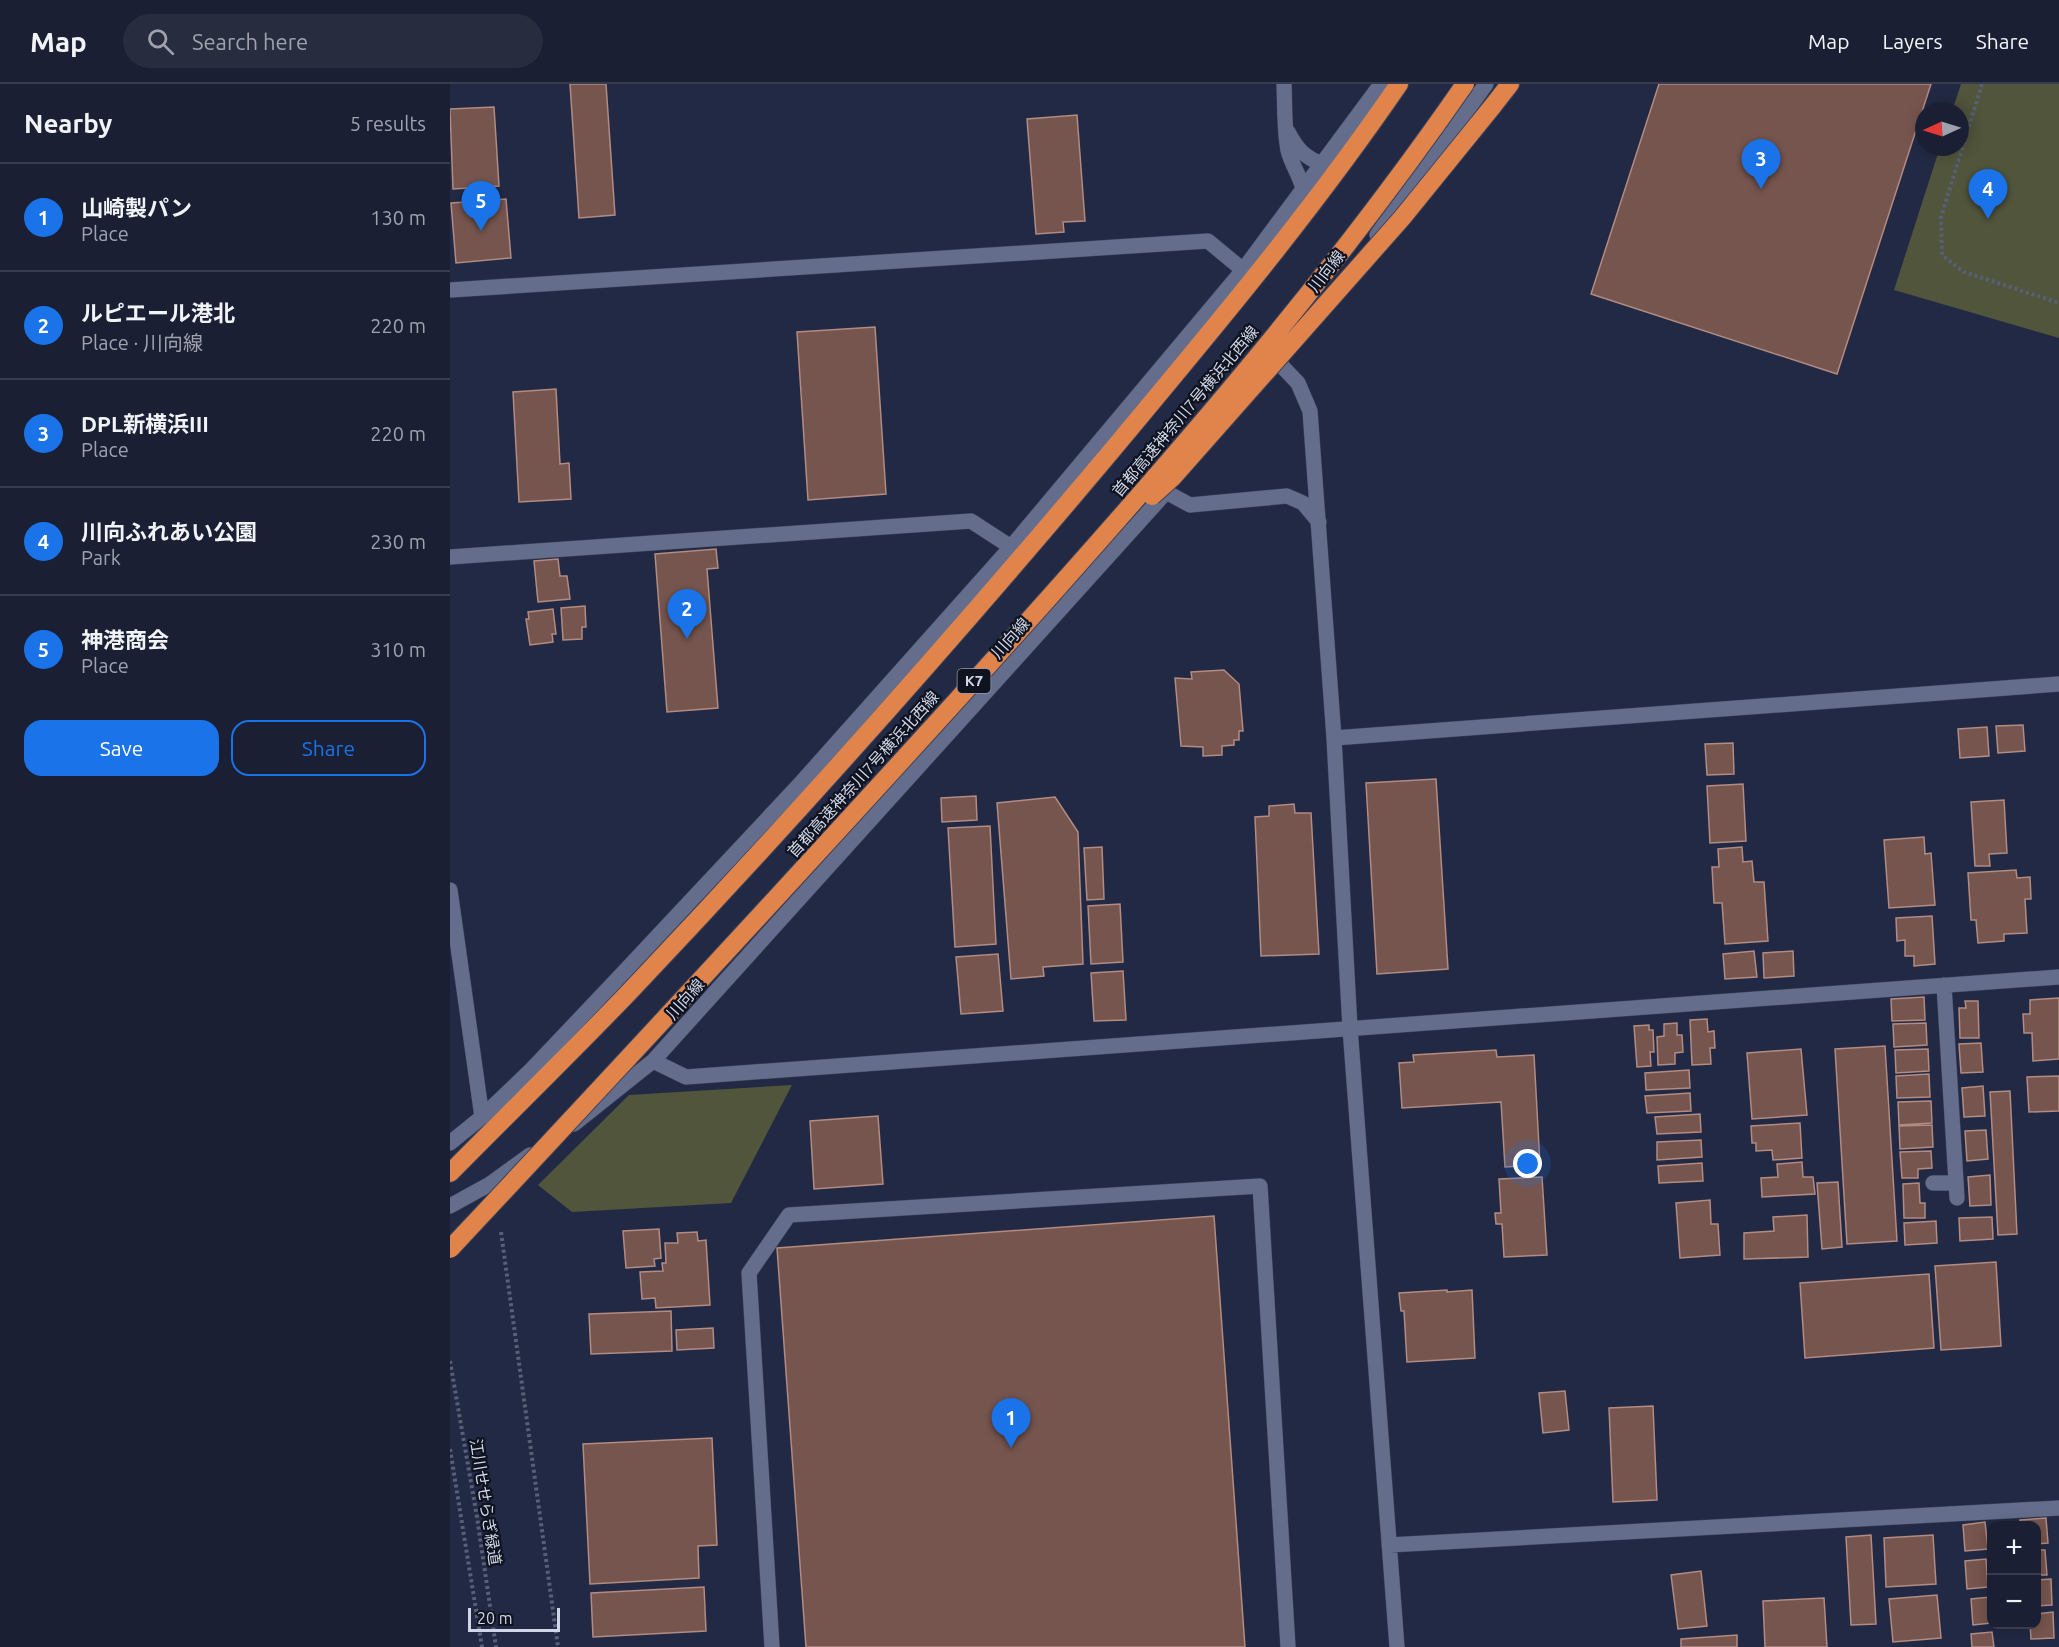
<!DOCTYPE html>
<meta charset="utf-8">
<style>
:root{--surface:#1a1f33;--page:#272c3f;--text:#f1f3f6;--muted:#9fa2ac;--line:#383d4e;--accent:#1a73e8}
body{margin:0;font-family:Ubuntu,"Noto Sans JP",sans-serif;background:var(--page);color:var(--text)}
.controls{position:absolute;right:18px;bottom:18px;display:grid;overflow:hidden;border-radius:12px;box-shadow:0 3px 15px #0003}
.controls button{width:54px;height:54px;display:grid;place-items:center;padding:0;border:0;border-bottom:2px solid var(--line);background:var(--surface);color:var(--text);font:30px sans-serif}
.compass{position:absolute;left:1465px;top:18px;width:54px;height:54px;border-radius:50%;background:var(--surface);box-shadow:0 3px 15px #0003;rotate:266deg}
.scale{position:absolute;left:18px;bottom:15px;width:92px;box-sizing:border-box;padding-left:6px;border:3px solid #d0d6e7;border-top:0;font-size:16px;line-height:21px;white-space:nowrap;color:#d0d6e7;-webkit-text-stroke:4px #0f131f;paint-order:stroke}
.you{position:absolute;left:1078px;top:1080px;width:21px;height:21px;margin:-15px;border:4px solid #fff;border-radius:50%;background:#1a73e8;box-shadow:0 0 0 9px #1a73e833}
.badge{display:grid;place-items:center;width:39px;height:39px;border-radius:50%;background:var(--accent);color:#fff;font-size:20px;font-weight:700}
.pin{position:absolute;translate:-50% -50px;filter:drop-shadow(0 2px 3px #0008)}
.pin::after{content:'';position:absolute;top:32px;width:21px;height:18px;background:inherit;clip-path:polygon(0 0,100% 0,50% 100%)}
.list{margin:0;padding:0;list-style:none}
h2{display:flex;justify-content:space-between;align-items:center;height:78px;margin:0;padding:0 24px;font-size:26px}
h2 small{font-size:20px;font-weight:400;color:var(--muted)}
.list li{display:grid;grid-template-columns:39px 1fr auto;gap:18px;align-items:center;box-sizing:border-box;height:108px;padding:0 24px;border-top:2px solid var(--line)}
.list b{display:block;font-size:22px;white-space:nowrap}
.list p{margin:0;font-size:20px;white-space:nowrap;color:var(--muted)}
.list em{font-size:20px;font-style:normal;color:var(--muted)}
.actions{display:flex;gap:12px;padding:18px 24px}
.actions a{flex:1;padding:14px 0;border:2px solid var(--accent);border-radius:18px;text-align:center;font-size:21px;color:var(--accent)}
.actions .main{background:var(--accent);color:#fff}
.icon{flex:none;width:33px;height:33px;fill:none;stroke:currentColor;stroke-width:2;stroke-linecap:round;stroke-linejoin:round}
.map{position:relative;flex:none;width:1609px;height:1563px;overflow:hidden}
header{display:flex;align-items:center;gap:36px;box-sizing:border-box;height:84px;padding:0 30px;background:var(--surface);border-bottom:2px solid var(--line)}
header strong{font-size:28px}
nav{display:flex;gap:33px;margin-inline-start:auto;font-size:21px}
.search{width:420px;height:54px;background:var(--page);display:flex;align-items:center;gap:15px;box-sizing:border-box;padding:0 21px;border-radius:33px;color:var(--muted);font-size:22px}
main{display:flex}
aside{flex:1;background:var(--surface)}
.map>svg:first-child{display:block}
.green{fill:#51553c}
.building{fill:#76554e;stroke:#b28b82;stroke-width:1.5}
.lines{fill:none;stroke-linecap:round;stroke-linejoin:round}
.minor-casing{stroke:#3f445a;stroke-width:16}
.highway-casing{stroke:#3f445a;stroke-width:20}
.path{stroke:#585f77;stroke-width:4;stroke-dasharray:3 3;stroke-linecap:butt}
.minor{stroke:#646d8c;stroke-width:15}
.highway{stroke:#e0844c;stroke-width:18}
.highway-bridge-casing{stroke:#3f445a;stroke-width:20;stroke-linecap:butt}
.highway-bridge{stroke:#e0844c;stroke-width:18}
.labels{text-anchor:middle;stroke-width:4.5;stroke-linejoin:round;paint-order:stroke}
.shield{fill:#0f131f;stroke:#969cab;stroke-width:1.5}
.shield-label{font-size:15px;font-weight:bold;fill:#d0d6e7}
.street-label{font-size:16px;fill:#d0d6e7;stroke:#0f131f}
</style>
<header>
<strong>Map</strong>
<div class="search"><svg class="icon" aria-label="search" viewBox="0 0 24 24"><circle cx="10" cy="10" r="6"/><path d="M15 15l6 6"/></svg>Search here</div>
<nav><a>Map</a><a>Layers</a><a>Share</a></nav>
</header>
<main>
<aside>
<h2>Nearby<small>5 results</small></h2>
<ul class="list">
<li><span class="badge">1</span><div><b>山崎製パン</b><p>Place</p></div><em>130 m</em></li>
<li><span class="badge">2</span><div><b>ルピエール港北</b><p>Place · 川向線</p></div><em>220 m</em></li>
<li><span class="badge">3</span><div><b>DPL新横浜III</b><p>Place</p></div><em>220 m</em></li>
<li><span class="badge">4</span><div><b>川向ふれあい公園</b><p>Park</p></div><em>230 m</em></li>
<li><span class="badge">5</span><div><b>神港商会</b><p>Place</p></div><em>310 m</em></li>
</ul>
<div class="actions"><a class="main">Save</a><a>Share</a></div>
</aside>
<div class="map">
<svg width="1609" height="1563" viewBox="0 0 1609 1563">
<rect width="100%" height="100%" fill="#222944"/>
<path class="green" d="M1511,0H1609V254L1444,206L1490,63H1510V27H1502Z
M342,1001L281,1119L122,1128L88,1101L179,1011Z"/>
<path class="building" d="M120,0H156L165,131L129,134Z
M1209,0H1481L1387,290L1141,210Z
M44,23L49,102L3,105L0,25Z
M627,31L635,137L613,138L614,148L586,150L577,35Z
M56,115L61,174L6,179L1,119Z
M425,243L436,410L358,416L347,248Z
M106,305L110,380L119,379L121,415L69,418L63,308Z
M266,465L268,484L257,485L268,624L217,628L205,470Z
M108,475L110,492H117L120,515L88,518L84,477Z
M135,522L136,543H132V555L113,556L111,524Z
M103,525L106,550H102L103,558L80,561L76,535H79L78,528Z
M774,586L789,600L793,647H789V656H784V661L772,662V671L753,672V663L731,662L725,594L742,595L741,588Z
M1573,641L1575,667L1548,669L1546,642Z
M1537,643L1539,672L1510,674L1508,645Z
M1283,659L1284,690L1257,691L1255,660Z
M986,695L998,885L927,890L916,699Z
M1293,700L1296,757L1260,759L1257,702Z
M526,712L527,736L492,738L491,714Z
M605,713L628,748L633,880L593,883L594,892L561,895L547,719Z
M1554,716L1557,769L1539,770L1540,782H1525L1521,718Z
M844,720L845,729H861L869,870L811,872L805,733L819,732V722Z
M540,742L546,860L505,863L498,744Z
M1474,753L1475,770L1481,769L1485,821L1439,824L1434,756Z
M652,763L654,815L637,816L634,764Z
M1292,763L1293,778L1302,777L1304,798H1314L1318,857L1275,860L1272,819H1264L1262,783H1269L1268,765Z
M1566,786L1567,794L1580,793L1581,815H1575L1577,849L1554,850V857L1528,859L1526,836H1521L1518,789Z
M670,820L673,878L641,880L638,822Z
M1482,832L1485,880L1464,882V872H1455V856L1447,857L1446,834Z
M1304,867L1307,893L1275,895L1273,870Z
M1343,867L1344,892L1314,894L1313,869Z
M548,870L553,927L511,930L506,873Z
M673,887L676,936L644,937L641,889Z
M1474,913L1475,936L1442,937L1441,915Z
M1609,914V975L1583,977L1582,949H1574L1573,930H1580V916Z
M1515,917H1528L1529,954H1510L1509,924H1516Z
M1257,935L1258,948L1264,947L1265,964H1260L1261,980L1242,981L1240,936Z
M1227,939V951H1232L1233,968L1225,969V980L1208,981L1207,953L1214,952V940Z
M1476,939L1477,961L1444,963L1443,940Z
M1199,941V946H1203L1204,968H1200L1201,982L1187,983L1184,942Z
M1531,959L1533,988L1511,989L1509,960Z
M1435,962L1447,1157L1397,1160L1385,965Z
M1351,965L1357,1031L1302,1035L1297,969Z
M1478,965L1479,987L1446,989L1445,966Z
M1046,966L1047,973L1084,971L1090,1081L1055,1083L1051,1018L952,1024L949,979L964,978L963,971Z
M1239,986L1240,1004L1196,1006L1195,989Z
M1479,990L1480,1013L1447,1014L1446,992Z
M1609,992V1027L1579,1028L1577,993Z
M1533,1002L1535,1032L1514,1033L1512,1004Z
M1560,1007L1567,1150L1548,1151L1540,1008Z
M1240,1009L1241,1027L1197,1029L1195,1012Z
M1481,1017L1482,1039L1449,1041L1448,1018Z
M1250,1030L1251,1048L1207,1050L1205,1033Z
M428,1032L433,1100L364,1105L360,1037Z
M1350,1039L1352,1074L1323,1076L1322,1066L1306,1067V1059H1302L1301,1042Z
M1482,1041L1483,1063L1450,1065L1449,1042Z
M1536,1046L1538,1075L1517,1077L1515,1047Z
M1251,1056L1252,1073L1207,1076V1058Z
M1481,1067L1482,1084L1468,1085V1094H1452L1450,1068Z
M1352,1078L1353,1093H1363L1365,1110L1312,1113L1311,1094L1328,1093L1327,1080Z
M1252,1079L1253,1097L1209,1099L1208,1082Z
M1540,1091L1541,1121L1520,1122L1518,1093Z
M1092,1093L1097,1171L1054,1173L1052,1140H1046L1045,1129H1051L1049,1095Z
M1388,1098L1392,1163L1372,1165L1367,1099Z
M1469,1099L1470,1119H1475V1134H1454L1453,1100Z
M1260,1116L1261,1140H1268L1270,1171L1230,1174L1226,1119Z
M1357,1131L1358,1173L1294,1175V1149L1324,1147L1323,1133Z
M764,1132L795,1563H356L327,1164Z
M1542,1133L1543,1155L1510,1157L1509,1134Z
M1486,1137L1487,1159L1455,1161L1454,1139Z
M209,1145L211,1174L204,1175L205,1182L176,1184L173,1147Z
M247,1148L248,1157L256,1156L260,1221L206,1224L205,1214L192,1215L190,1188L213,1187L212,1179H216L215,1159H228L227,1149Z
M1546,1178L1551,1262L1491,1266L1485,1182Z
M1479,1190L1484,1264L1355,1274L1350,1199Z
M997,1206V1208L1022,1206L1025,1274L957,1278L954,1227H951L949,1209Z
M221,1227L222,1267L141,1270L139,1230Z
M263,1244L264,1264L227,1266L226,1246Z
M1115,1307L1119,1346L1093,1349L1089,1309Z
M1203,1322L1207,1416L1163,1418L1159,1324Z
M262,1354L267,1461L248,1462L249,1494L140,1500L133,1360Z
M1596,1434L1598,1459L1586,1460V1442H1570V1436Z
M1535,1438L1538,1465L1515,1467L1513,1441Z
M1421,1451L1426,1540L1401,1541L1396,1453Z
M1483,1451L1486,1500L1436,1503L1434,1454Z
M1586,1466H1595L1597,1491H1586Z
M1536,1475L1538,1503L1517,1505L1515,1477Z
M1251,1487L1257,1542L1228,1545L1221,1491Z
M1601,1495L1602,1521L1586,1522V1496Z
M254,1503L256,1547L143,1553L141,1509Z
M1487,1511L1491,1554L1443,1558L1439,1515Z
M1540,1513L1541,1539L1523,1541L1521,1515Z
M1374,1514L1377,1563H1315L1313,1517Z
M1603,1528L1604,1554L1581,1555L1580,1540H1586V1530Z
M1542,1548L1544,1563H1522L1521,1550Z
M1287,1551V1563H1231V1555Z"/>
<g class="lines">
<g class="minor-casing">
<path id="minor" d="M834,0C835,22 834,45 838,66C841,80 850,91 853,105
M838,48C847,65 854,73 872,80
M927,151L1036,0
M0,206L758,157L793,186
M828,278L848,299L860,327L884,654L900,944L947,1563
M716,408L740,421L837,412L853,419L869,438
M0,473L521,437L561,463
M884,654L1609,600
M0,806L32,1033
M1494,901L1507,1114
M203,977L236,993L1609,893
M124,1040L203,977L718,406
M0,1059L32,1033L82,985L173,889L349,701L561,463L793,186L931,0
M1483,1099H1506
M0,1122L40,1100L80,1071
M939,1461L1609,1424
M322,1563L299,1189L339,1131L810,1102L838,1563"/>
</g>
<g class="highway-casing">
<path id="highway" d="M1042,23L1060,0
M0,1089C61,1027 124,966 184,903C347,731 505,553 658,371C759,250 860,130 949,0"/>
</g>
<path class="path" d="M1532,0L1491,133L1492,171L1514,188L1609,219
M51,1148L108,1563
M0,1277L27,1433L46,1563
M0,1365L32,1563"/>
<use href="#minor" class="minor"/>
<use href="#highway" class="highway"/>
<g class="highway-bridge-casing">
<path id="highway-bridge" d="M702,412L723,393L952,134L1042,23
M0,1165C177,976 353,786 527,594C699,403 869,211 1015,0"/>
</g>
<use href="#highway-bridge" class="highway-bridge"/>
</g>
<g class="labels">
<rect class="shield" x="507.5" y="585" width="33" height="24" rx="4.5"/>
<g class="shield-label">
<text x="524" y="602">K7</text>
</g>
<g class="street-label">
<text transform="translate(876 187) rotate(-52)" y="6">川向線</text>
<text transform="translate(735 327) rotate(-50)" y="6">首都高速神奈川7号横浜北西線</text>
<text transform="translate(560 554) rotate(-48)" y="6">川向線</text>
<text transform="translate(413 690) rotate(-48)" y="6">首都高速神奈川7号横浜北西線</text>
<text transform="translate(235 915) rotate(-48)" y="6">川向線</text>
<text transform="translate(36 1418) rotate(81)" y="6">江川せせらぎ緑道</text>
</g>
</g>
</svg>
<div class="controls">
<button>+</button>
<button>−</button>
</div>
<svg class="compass" viewBox="-18 -18 36 36"><path d="M0-13l5 13h-10z" fill="#e53935"/><path d="M0 13l5-13h-10z" fill="#9fa2ac"/></svg>
<div class="scale">20 m</div>
<div class="you"></div>
<div class="pin badge" style="left:561px;top:1364px">1</div>
<div class="pin badge" style="left:237px;top:555px">2</div>
<div class="pin badge" style="left:1311px;top:105px">3</div>
<div class="pin badge" style="left:1538px;top:135px">4</div>
<div class="pin badge" style="left:31px;top:147px">5</div>
</div>
</main>
